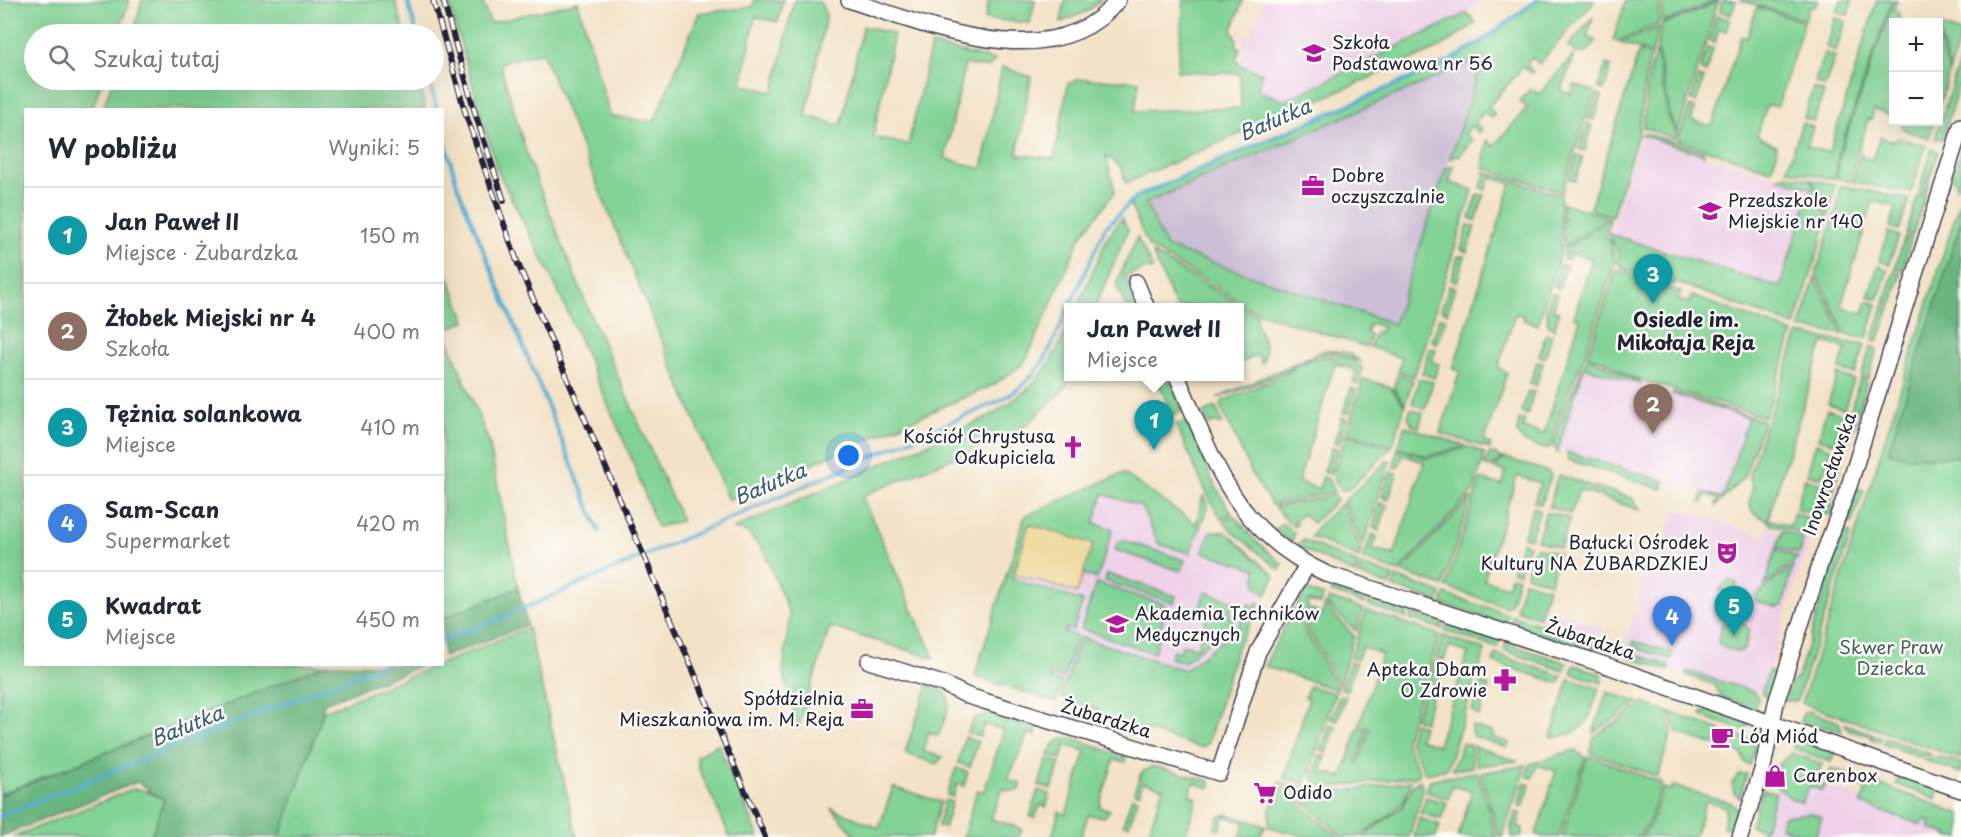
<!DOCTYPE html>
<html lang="pl">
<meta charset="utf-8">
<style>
:root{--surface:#fff;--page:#f2f2f3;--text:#1f2937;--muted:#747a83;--line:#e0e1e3;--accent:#b5179e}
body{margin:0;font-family:"Playpen Sans",sans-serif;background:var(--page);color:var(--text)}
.controls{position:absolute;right:18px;top:18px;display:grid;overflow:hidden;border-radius:0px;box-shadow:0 6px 24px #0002}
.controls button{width:54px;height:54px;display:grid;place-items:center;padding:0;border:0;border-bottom:2px solid var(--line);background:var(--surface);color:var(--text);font:30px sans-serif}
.you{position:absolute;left:849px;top:456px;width:21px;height:21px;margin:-15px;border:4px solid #fff;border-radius:50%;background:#1a73e8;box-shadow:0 0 0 9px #1a73e833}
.badge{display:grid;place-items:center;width:39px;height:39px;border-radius:50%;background:var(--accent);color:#fff;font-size:20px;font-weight:700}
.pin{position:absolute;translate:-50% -50px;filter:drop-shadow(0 2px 3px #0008)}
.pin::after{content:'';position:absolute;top:32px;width:21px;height:18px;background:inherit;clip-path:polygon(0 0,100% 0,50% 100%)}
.popup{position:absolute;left:1064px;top:303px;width:180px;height:78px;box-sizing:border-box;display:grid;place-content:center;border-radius:0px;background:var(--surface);filter:drop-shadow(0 2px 4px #0005);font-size:20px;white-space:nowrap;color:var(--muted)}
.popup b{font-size:22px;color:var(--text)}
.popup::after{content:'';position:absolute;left:50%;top:100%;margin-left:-12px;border:12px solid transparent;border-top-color:var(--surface)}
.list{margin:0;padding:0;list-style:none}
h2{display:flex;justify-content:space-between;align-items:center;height:78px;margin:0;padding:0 24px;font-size:26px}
h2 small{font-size:20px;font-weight:400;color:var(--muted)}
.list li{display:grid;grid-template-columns:39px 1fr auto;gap:18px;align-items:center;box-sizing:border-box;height:96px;padding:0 24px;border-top:2px solid var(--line)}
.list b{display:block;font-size:22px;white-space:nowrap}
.list p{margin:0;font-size:20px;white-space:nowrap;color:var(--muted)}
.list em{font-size:20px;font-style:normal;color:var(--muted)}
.icon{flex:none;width:33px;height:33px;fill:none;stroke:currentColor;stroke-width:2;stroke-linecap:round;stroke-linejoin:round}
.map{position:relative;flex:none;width:1961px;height:837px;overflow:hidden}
.search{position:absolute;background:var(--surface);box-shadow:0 6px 24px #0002;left:24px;top:24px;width:420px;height:66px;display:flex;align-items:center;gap:15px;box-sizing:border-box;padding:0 21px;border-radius:33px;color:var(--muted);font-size:22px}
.panel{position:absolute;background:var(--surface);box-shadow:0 6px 24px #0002;left:24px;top:108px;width:420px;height:558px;border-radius:0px}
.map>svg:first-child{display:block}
.built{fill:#eed0e8}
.industrial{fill:#ccbed4}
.green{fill:#82d394;stroke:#527a68;stroke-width:1.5}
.forest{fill:#69b57e;stroke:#466c5c;stroke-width:1.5}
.sand{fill:#eeda9e;stroke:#887e6c;stroke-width:1.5}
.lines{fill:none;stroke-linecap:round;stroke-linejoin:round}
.stream{stroke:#55aed3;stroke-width:4}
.minor-casing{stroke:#413f50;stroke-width:18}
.minor{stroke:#fff;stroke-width:15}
.rail-casing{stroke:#22223b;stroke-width:6}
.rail{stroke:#fdfcf7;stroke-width:4;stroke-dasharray:11;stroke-linecap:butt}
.labels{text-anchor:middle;stroke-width:5;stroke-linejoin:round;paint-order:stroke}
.poi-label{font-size:18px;fill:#22223b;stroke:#fdfcf7;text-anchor:start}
.street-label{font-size:18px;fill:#22223b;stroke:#fdfcf7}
.park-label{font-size:18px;fill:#44605a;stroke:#fdfcf7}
.water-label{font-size:20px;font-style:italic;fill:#365a78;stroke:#fdfcf7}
.neighbourhood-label{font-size:20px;font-weight:bold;fill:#22223b;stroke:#fdfcf7}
</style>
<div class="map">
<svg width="1961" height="837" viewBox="0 0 1961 837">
<rect width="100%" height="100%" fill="#fdfcf7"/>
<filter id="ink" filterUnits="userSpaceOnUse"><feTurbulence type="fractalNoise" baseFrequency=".0167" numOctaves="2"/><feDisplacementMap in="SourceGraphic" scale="12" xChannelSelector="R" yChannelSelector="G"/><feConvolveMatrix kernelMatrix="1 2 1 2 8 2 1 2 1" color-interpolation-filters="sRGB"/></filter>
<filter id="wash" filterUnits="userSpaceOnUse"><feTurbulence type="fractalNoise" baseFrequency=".008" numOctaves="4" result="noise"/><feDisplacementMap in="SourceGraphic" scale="24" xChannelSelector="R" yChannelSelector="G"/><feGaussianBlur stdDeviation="1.35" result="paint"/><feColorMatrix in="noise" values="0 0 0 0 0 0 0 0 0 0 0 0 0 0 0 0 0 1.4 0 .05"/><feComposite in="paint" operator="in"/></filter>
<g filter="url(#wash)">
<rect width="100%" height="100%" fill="#f3e2c6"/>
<path class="built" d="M1264,0H1481L1467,13L1286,101L1257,90L1264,72L1240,63L1247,44L1242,42L1245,35L1250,36Z
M1641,135L1811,188L1780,287L1609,234Z
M1584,367L1748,418L1723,498L1674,483L1676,476L1667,473L1664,481L1655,480L1558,449Z
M1123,473L1274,577L1233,642L1170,731L976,671L1025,516Z
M1676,508L1765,536L1768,527L1810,540L1762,690L1755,692L1688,671L1686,675L1629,658L1624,645L1657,542L1664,544L1674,515L1666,512Z
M1542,608L1603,627L1600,637L1539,617Z
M1784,771L1863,798L1861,803L1922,824L1924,819L1931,822L1929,827L1956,837H1762L1782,773Z"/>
<path class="industrial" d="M1484,57L1394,324L1166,247L1146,203Z"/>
<path class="green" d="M0,0H130L118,34H34V80H102L92,109L26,110V664L327,665L0,794Z
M142,0H395L405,34H133Z
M448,0H481L491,23L578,2L610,116L654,122L699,13L753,7L754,0H783L778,22L755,17L742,85L774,92L794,0L820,2L826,15L806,116L841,125L863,26L894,34L873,137L908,145L931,45L995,60L988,68L965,64L945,158L982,169L1002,67L1031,77L1017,154L1054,159L1068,84L1079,79L1139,81L1135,111L1241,108L1240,74L1177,71L1184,0H1243L1232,30L1237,41L1236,46L1240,48L1236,60L1240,65L1263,74L1257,90L1285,101L1467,13L1476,23L1439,48L1126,183L1121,167L1106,156L1115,192L1081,236L1028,356L1022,365L993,385L728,500L542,52L500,63L528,159L592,318L682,521L657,527L630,455L555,284L497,170Z
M989,0H1035L1030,23L985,19Z
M1065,0H1101L1088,11L1061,22Z
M1537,0H1595L1539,64L1532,57L1526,64L1533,72L1531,73L1523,67L1488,107L1495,114L1492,118L1484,112L1475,123L1482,129L1479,133L1471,126L1465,134L1472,140L1460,155L1450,159L1483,57L1146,203L1166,247L1394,324L1446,168L1454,166L1449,182L1473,190L1414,377L1398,372L1402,358L1370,347L1376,331L1380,333L1382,327L1370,323L1366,333L1371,335L1367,347L1257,312L1149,247L1129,202L1136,197L1450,61L1482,41Z
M1626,0H1660L1659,24L1617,42L1613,40Z
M1663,0H1718L1662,23Z
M1722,0L1736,1L1731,15L1720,11Z
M1740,0H1819L1814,7H1809L1805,20Z
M1841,0H1852L1848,15L1837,12Z
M1877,0H1892L1839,152L1835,179L1787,170L1802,123L1813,127L1807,146L1829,153Z
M1894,0H1897L1894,10L1899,13V22H1894L1893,116L1874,110L1871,120L1868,119L1849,181L1837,179L1840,153Z
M1718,2L1678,132L1671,119L1657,47L1662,25Z
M1757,7L1804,22L1778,106L1767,105L1757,136L1776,145L1777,153L1771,170L1678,140L1690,106L1695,108L1691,120L1712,126L1741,36L1747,38Z
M1717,16L1730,19L1726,31L1719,29L1715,43L1709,40Z
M1593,17L1587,37L1596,41L1586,53H1578L1568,46Z
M1835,18L1846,21L1836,51L1826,47Z
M1941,26L1961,33L1950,70L1939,31Z
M1659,27L1652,53L1620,43Z
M1939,38L1949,73L1939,107H1938Z
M1707,47L1713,48L1706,73L1700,70Z
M1639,51L1651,55L1646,75L1639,131L1612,216L1590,209Z
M1656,51L1669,119L1677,134L1675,139L1643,127L1649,75Z
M1824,53L1835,56L1825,86L1815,82Z
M1575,54L1561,91L1571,94L1574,85L1594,91L1562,192L1483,168L1487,140L1494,146L1527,108L1519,101L1531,88L1539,94Z
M1961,56V79L1942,139H1935Z
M1606,64L1611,66L1604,90L1598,88Z
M1698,77L1704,78L1696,103L1691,100Z
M113,80H418L425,109H103Z
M1813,88L1824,92L1814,121L1804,118Z
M1596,94L1602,96L1594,120L1588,119Z
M1900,122H1934L1929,138L1905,130Z
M1587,124L1592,126L1585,151L1579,149Z
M1644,133L1704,151V155L1641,135Z
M1880,137L1893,141L1899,138L1926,146L1911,193L1852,182L1861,153L1863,157L1872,160Z
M1932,148L1938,152L1925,194L1919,192Z
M1961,148V176L1957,187L1952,176Z
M1577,155L1583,157L1575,181L1569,179Z
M1485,172L1561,195V251L1538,325L1523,320L1524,316L1517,314L1514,317L1498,367L1507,373L1484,442L1490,444V449L1440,433L1460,371L1453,369L1511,184L1490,177L1486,190L1481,188Z
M1786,175L1810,179L1828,219L1795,326L1675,282L1673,285L1623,269L1618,263V253L1609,234L1780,287L1811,188L1778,178Z
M1812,180L1835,184L1829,216Z
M1840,185L1910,199L1899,230L1890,227L1896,207L1873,201L1841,306L1863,313L1867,301L1877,304L1867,338L1846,335L1816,273L1838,205Z
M1478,194L1484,195L1476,221L1470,218Z
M1918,195L1925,197L1912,236L1906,234Z
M1960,201L1961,202V759L1802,703Z
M1563,203L1607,217L1564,247Z
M1122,218L1128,230L1095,307H1077L1108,236Z
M1610,218L1606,236L1611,242L1615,262L1585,356L1564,401L1550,447L1545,449L1524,442L1517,433L1519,419L1525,420L1523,428L1544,434L1580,319L1574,317L1592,259L1571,253L1568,260L1563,259L1565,249Z
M1468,225L1475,226L1467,252L1461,249Z
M1888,232L1899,236L1889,264L1879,261Z
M1137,237L1153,269L1150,270L1148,267L1125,277L1138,307H1126L1116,284Z
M1905,237L1911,239L1902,270L1895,268Z
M1152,253L1257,315C1253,331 1273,342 1262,364L1258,355L1240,363V308L1176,307Z
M1458,256H1465L1457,282L1451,280Z
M442,261L466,321L444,330L489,442L518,588L443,619Z
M1560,265H1567L1559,288L1554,286Z
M1878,266L1888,270L1878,299L1868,296Z
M1616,270L1681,292L1677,300L1690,303L1692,296L1793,333L1765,417L1628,376L1605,361L1588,356Z
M1894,271L1901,273L1891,305L1884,303Z
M1815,277L1843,334L1800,328Z
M1449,286L1455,287L1447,313L1441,310Z
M1552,293L1558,294L1553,310L1559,312L1554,330L1548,326L1547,308Z
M1883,306L1890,308L1878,341L1873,340Z
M1439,317L1446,318L1437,344L1432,341Z
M1068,326L1070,377L1065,388L1022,429L862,496L934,658L830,627L798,729L783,671L790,616L764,551L747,532L733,529L986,418C1033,389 1046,377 1068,326Z
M1546,334L1552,335L1545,358L1539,355Z
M1798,334L1865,345L1855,374L1839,369L1846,348L1823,342L1768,519L1790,526L1794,513L1809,518L1806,533L1803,534L1770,524L1767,520L1753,513L1749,503L1753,487L1749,475Z
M1871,346L1877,349L1868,379L1861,377Z
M1429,348L1436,349L1432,362L1439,364L1434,378L1422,373Z
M1325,350L1346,352L1362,362L1335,353L1317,354L1275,377L1217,398Z
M1318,357C1331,355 1355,357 1362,368L1358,384L1353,383L1356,370L1335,364L1298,482L1319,489L1323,477L1328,479L1334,492L1272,505L1253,476L1220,405L1222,401L1280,378L1298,365Z
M1588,358C1607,364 1622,376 1641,382V384L1584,367L1558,449L1559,454L1553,446L1567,402Z
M1537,362L1543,363L1536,386L1530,384Z
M1838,374L1854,380L1844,409L1828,404Z
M1398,375L1413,380L1405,404L1393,388Z
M1156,377H1168L1183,411L1172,415Z
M1363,379L1390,387L1405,406L1392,446L1347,432Z
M1419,379L1433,382L1425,409L1412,403Z
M1860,379L1867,382L1857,414L1850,412Z
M1351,388L1356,389L1349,414L1343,413Z
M1528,391L1534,392L1527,415L1521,412Z
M1673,392L1764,421L1744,477L1716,506L1718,498L1706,494L1703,503L1700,502L1703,492L1723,498L1748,418L1672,394Z
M1216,407L1223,423L1219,425L1217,421L1209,425L1203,413Z
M1411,409L1423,413L1419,427L1412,425L1408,416Z
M1827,409L1843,415L1833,443L1818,439Z
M1849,415L1856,417L1846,448L1839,446Z
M1342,417L1347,419L1339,444L1334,442Z
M1187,420L1213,482L1232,514L1220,517L1207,494L1176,425Z
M1405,426L1466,446L1427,456L1398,447Z
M1346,434L1391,448L1349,489L1340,491L1333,475Z
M1816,443L1832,449L1822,478L1807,474Z
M1332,447L1338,449L1330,474L1324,472Z
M1470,447L1485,454L1473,491L1398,572L1363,559L1372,534L1377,536L1373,549L1394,555L1424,462L1403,455L1398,468L1393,467L1398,449L1427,458Z
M1838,449L1845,451L1835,483L1828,481Z
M1567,452L1664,481L1662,489L1568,460Z
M1490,453L1504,458L1490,467L1484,465Z
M1506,458L1549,472L1551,476L1541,504L1534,502L1540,483L1517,476L1484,580L1507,587L1511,576L1518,578L1510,605L1506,607L1446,587L1480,479L1502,485L1506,472L1493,468Z
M1388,460H1390L1363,546L1344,501Z
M1390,472L1397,473L1388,500L1382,497Z
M1123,473L1196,524L1203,496L1208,506L1190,553L1159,544L1141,506L1103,494L1094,523L1113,529L1097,579L1083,574L1093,544L1029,524L1012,579L1083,601L1073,630L1067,628L1065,632L1077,636L1063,679L1052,675L1050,679L1062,683L1056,702L976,677L975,675L1025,516Z
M1558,475L1589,485L1597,496L1579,490L1571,514L1549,507Z
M1805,478L1821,484L1811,513L1796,509Z
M1827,484L1835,486L1829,504L1834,506L1831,516L1819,511Z
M1594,486L1632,498L1640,510L1601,497Z
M1856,488L1864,490L1851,524L1843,521Z
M1335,495L1337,500L1313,523L1303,514L1294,521L1297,523L1294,527L1274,507Z
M1471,497L1443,586L1401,572Z
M1342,503L1361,550L1359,558L1311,537L1317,527Z
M1380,503L1387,505L1379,531L1373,528Z
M1533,507L1540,510L1530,539L1523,537Z
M1546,512L1570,518L1560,548L1537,540Z
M1234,516L1256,541L1282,564L1280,570L1233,532L1222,519Z
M1282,523L1295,533L1291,543L1275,530Z
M1840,529L1851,534L1797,701H1785C1787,690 1789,684 1798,677L1840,540L1836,538Z
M1211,531L1226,532L1275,576L1266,595L1256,586V569L1203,552Z
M1782,531L1802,537L1803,540L1799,554L1777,547Z
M1122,540L1185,560L1181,571L1115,550L1117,543Z
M1304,540L1358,564L1355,574L1297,546Z
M1522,542L1529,545L1519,573L1512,571Z
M1535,547L1559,553L1550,583L1526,575Z
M1776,549L1798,558L1765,585Z
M1361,565L1393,576L1390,586L1358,575Z
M1793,566L1783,605L1778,608L1756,601V595Z
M1107,574L1176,596L1174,603L1105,581Z
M1396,577L1441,593L1438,602L1393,587Z
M1728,580L1737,583L1733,594L1719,590Z
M1524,581L1548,588L1539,617L1518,611L1516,607Z
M1096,583L1167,605L1154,653L1081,629Z
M1332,589L1366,599L1365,604L1330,592Z
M1306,590L1324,596L1320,604L1309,601L1307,608L1322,615L1325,605L1354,636L1339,685L1296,607Z
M1205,592L1233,601L1229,616L1233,618L1231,624L1184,662L1170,658L1173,650L1180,652L1183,644L1197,648L1208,613L1199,610Z
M1445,594L1508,614L1505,623L1442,604Z
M1329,598L1363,609L1356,631L1327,604Z
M1370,600L1408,612L1406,618L1368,605Z
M1258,601L1261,603L1237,647L1208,743L1202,748L1096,715L1098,710L1083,706L1079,710L1080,705L1071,702L1068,706L1069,700L1061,697L1080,637L1185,670L1238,627L1248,604L1255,606Z
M1294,609L1337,688V690L1264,666Z
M1366,610L1440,635L1405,741L1420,773L1418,776L1333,787L1316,784L1312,777L1320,755L1326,756L1322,771L1342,777L1358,728L1367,730L1356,763L1358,764L1370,729L1359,725L1382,654L1362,647L1357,660L1351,658Z
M1412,613L1444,623L1442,629L1410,619Z
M1513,616L1579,637L1576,646L1510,625Z
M1729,620L1745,625L1749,630L1745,647L1740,652L1724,648L1718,642L1722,624Z
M1447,624L1499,641L1497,648L1445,631Z
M528,628L577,837H280L324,711Z
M1443,636L1485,650L1447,769L1426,774L1409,741L1414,723L1423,726L1419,739L1438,745L1468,653L1449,646L1444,660L1436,658Z
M1581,637L1600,643L1592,651L1578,647Z
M1634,641L1673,653L1671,659L1632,647Z
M1506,643L1567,663L1564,671L1504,650Z
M1627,652L1669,665L1668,670L1629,658Z
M1496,654L1562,676L1559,683L1493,662Z
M1350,662L1356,664L1347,690L1341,689Z
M1435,662L1443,664L1434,690L1426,688Z
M1574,665L1602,674V683L1571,673Z
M1688,671L1755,692L1758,699L1754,709L1721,697L1715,685L1686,675Z
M1769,671L1777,676L1771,697L1763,695L1762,690Z
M1569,679L1599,688C1590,718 1586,736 1551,737Z
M1481,683L1489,686L1479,716L1472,711Z
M928,684C933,687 942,689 946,693C954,701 942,726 938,736L928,732L924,752L943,757L936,764L905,753Z
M1309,686L1335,693L1306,783L1284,778L1309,698L1305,697Z
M1425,691L1433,693L1424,722L1415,719Z
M1607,692L1638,702L1593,733Z
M1340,695L1346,696L1337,721L1331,719Z
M1643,703L1666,711L1672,731L1658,777L1592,753L1590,750L1594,737Z
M1716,711L1749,723L1748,727L1742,730L1701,716L1702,712Z
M1808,711L1839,722L1842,731L1800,722L1803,714Z
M1669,712L1721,730L1718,740L1724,742L1728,732L1752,740L1755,747L1750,765L1745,763L1741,753L1677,733Z
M991,713L1037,727L1036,736L1028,733L1008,780L1021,784L1020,790L1012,791L1002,789L991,819L1022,829L1019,837H963L977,790L984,792L1004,730L984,724L980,736L967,733L974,718Z
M1330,724L1336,726L1327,753L1321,750Z
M1845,724L1881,737L1880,742L1871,739L1872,736L1849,731Z
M1472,726L1493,732L1492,737L1509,743L1507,748L1473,736L1471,731Z
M965,737L978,742L970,767L958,763Z
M1794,737L1835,752L1831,762L1793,748Z
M1063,738L1075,739L1126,757V762L1114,759L1099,807L1110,810L1104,817L1088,815L1081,837H1052L1059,812L1066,814L1086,751L1066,745L1061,759L1048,755L1052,746Z
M1885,738L1931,754L1918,757L1883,744Z
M1462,743L1470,745L1473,767L1452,770Z
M718,744L759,837H730L698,766L697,756Z
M1473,746L1518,761L1477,766Z
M1574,750L1585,757L1559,837H1542L1536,834L1556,771L1537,765L1532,778L1526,776L1530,764Z
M1792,753L1822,764L1815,781L1825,785L1823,791L1809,786L1802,802L1792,799L1777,787L1782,773L1772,770Z
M1591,756L1662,783L1649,822L1638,837H1562L1587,758Z
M1940,757L1961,763V773L1923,760Z
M1047,759L1060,763L1052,789L1039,785Z
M1526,765L1502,837H1499L1481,773Z
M1153,766L1210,781V788L1193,783L1190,795L1197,798L1185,837H1147L1163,788L1143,782L1139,794L1134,792L1141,773Z
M956,768L968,772L964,786L957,784L953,797L947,795Z
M1831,768L1848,774L1846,782L1829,776Z
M1476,772L1478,773L1496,837H1458L1472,791L1452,786L1448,799L1426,792L1430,780Z
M1740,774H1747L1740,797L1734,793L1732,783Z
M1900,775L1938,789L1936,799L1896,784Z
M1862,778L1961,814V837H1947V834L1929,828L1931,822L1924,819L1922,825L1861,804L1866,789L1859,786Z
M1420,780L1423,790L1409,837H1362L1402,807L1412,786Z
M1411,781L1403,802L1386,818L1357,837H1342L1310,807L1311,788L1332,793Z
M1280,782L1288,794L1338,837H1308L1269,827L1270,811Z
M1284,783L1307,787V806Z
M1524,783L1530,785L1523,807L1518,805Z
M1673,786L1732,803L1737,809L1731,828L1723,827L1726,807L1706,801L1694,837H1641L1651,823L1663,788L1671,790Z
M893,787L941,802L930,837H857L831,808L879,828Z
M133,789H140L164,799L151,837H13Z
M1038,790L1050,794L1046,807L1040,805L1035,818L1030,817Z
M1763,790L1776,792L1764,830L1750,826Z
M1132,797L1138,799L1129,825L1123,824Z
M1426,797L1447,803L1441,819L1420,813Z
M945,800L952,802L944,828L938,826Z
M1515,812L1521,814L1517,827L1523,829L1521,837H1512L1511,826Z
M1810,813L1822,817L1815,837L1780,827L1784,816Z
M1227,814L1266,826L1259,837H1240L1245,823L1225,816L1220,830L1215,828L1219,817Z
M1419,818L1440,825L1436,837H1414Z"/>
<path class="forest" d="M1961,221V457H1904L1888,451Z
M518,588L527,625L443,657V618Z
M327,664L423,665L324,703L321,718L280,837H151L164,799L146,791L149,789L137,782L0,837V795Z"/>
<path class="sand" d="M1029,524L1093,544L1077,593L1014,574Z"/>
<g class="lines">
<path class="stream" d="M407,0L417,34
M429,80L437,110
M442,130L458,188L599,531
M1069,308L1105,228L1136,197L1450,61L1482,41L1537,0
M442,641L511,614L1001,400C1042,378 1051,348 1068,308
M0,816L384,664"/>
</g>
</g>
<g filter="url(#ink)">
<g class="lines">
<g class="minor-casing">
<path id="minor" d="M849,0C928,26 1056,79 1118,0
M1136,282L1147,308
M1177,376C1216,464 1233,531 1327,574L1608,666L1961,790
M869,661L943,684L968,696L1219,773L1258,652L1307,565
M1740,837L1763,767L1776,703L1821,561L1849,486L1961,126"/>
</g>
<use href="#minor" class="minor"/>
<g class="rail-casing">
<path id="rail" d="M433,0L467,118L518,264L765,837
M443,0L476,116L504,201"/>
</g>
<use href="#rail" class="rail"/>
</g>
</g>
<defs>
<g id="school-bare" transform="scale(1.8)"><path d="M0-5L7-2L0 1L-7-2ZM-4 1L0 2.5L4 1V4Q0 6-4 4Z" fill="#b5179e" stroke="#fdfcf7" stroke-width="2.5" paint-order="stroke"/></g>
<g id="office-bare" transform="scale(1.8)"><path d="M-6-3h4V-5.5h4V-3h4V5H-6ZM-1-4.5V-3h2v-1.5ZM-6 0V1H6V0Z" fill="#b5179e" stroke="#fdfcf7" stroke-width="2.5" paint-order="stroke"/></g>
<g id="church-bare" transform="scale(1.8)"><path d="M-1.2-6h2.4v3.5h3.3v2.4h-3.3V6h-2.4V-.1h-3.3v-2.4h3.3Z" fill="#b5179e" stroke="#fdfcf7" stroke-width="2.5" paint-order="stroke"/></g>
<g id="theatre-bare" transform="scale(1.8)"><path d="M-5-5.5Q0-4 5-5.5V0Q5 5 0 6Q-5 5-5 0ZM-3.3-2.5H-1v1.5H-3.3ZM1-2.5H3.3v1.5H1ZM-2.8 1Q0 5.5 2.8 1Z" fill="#b5179e" stroke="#fdfcf7" stroke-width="2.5" paint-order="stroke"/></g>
<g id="university-bare" transform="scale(1.8)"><path d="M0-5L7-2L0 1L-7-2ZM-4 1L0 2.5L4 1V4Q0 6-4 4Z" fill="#b5179e" stroke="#fdfcf7" stroke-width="2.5" paint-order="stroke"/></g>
<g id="pharmacy-bare" transform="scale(1.8)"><path d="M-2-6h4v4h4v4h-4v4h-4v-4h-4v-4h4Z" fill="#b5179e" stroke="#fdfcf7" stroke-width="2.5" paint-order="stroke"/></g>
<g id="cafe-bare" transform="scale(1.8)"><path d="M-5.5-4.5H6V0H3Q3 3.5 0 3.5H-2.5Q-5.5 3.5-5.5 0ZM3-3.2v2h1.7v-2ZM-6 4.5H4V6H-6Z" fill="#b5179e" stroke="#fdfcf7" stroke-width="2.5" paint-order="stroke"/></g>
<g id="shop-bare" transform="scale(1.8)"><path d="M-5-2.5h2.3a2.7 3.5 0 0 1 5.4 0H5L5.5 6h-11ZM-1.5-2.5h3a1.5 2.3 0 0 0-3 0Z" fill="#b5179e" stroke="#fdfcf7" stroke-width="2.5" paint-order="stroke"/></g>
<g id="supermarket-bare" transform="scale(1.8)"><path d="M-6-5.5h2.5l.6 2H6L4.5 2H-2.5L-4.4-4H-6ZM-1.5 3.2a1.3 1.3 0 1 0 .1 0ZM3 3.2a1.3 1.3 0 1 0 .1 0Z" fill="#b5179e" stroke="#fdfcf7" stroke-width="2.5" paint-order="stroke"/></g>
</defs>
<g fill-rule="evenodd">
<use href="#school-bare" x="1314" y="53"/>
<use href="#office-bare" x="1313" y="186"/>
<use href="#school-bare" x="1710" y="211"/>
<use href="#church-bare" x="1073" y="447"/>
<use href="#theatre-bare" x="1727" y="553"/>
<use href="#university-bare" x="1117" y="624"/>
<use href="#pharmacy-bare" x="1505" y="680"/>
<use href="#office-bare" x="862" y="709"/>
<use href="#cafe-bare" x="1722" y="737"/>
<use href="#shop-bare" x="1775" y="776"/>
<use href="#supermarket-bare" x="1265" y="793"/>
</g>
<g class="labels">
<g class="poi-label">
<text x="1332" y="49">Szkoła<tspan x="1332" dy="21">Podstawowa nr 56</tspan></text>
<text x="1331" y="182">Dobre<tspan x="1331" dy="21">oczyszczalnie</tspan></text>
<text x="1728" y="207">Przedszkole<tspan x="1728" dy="21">Miejskie nr 140</tspan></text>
<text x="1055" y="443" text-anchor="end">Kościół Chrystusa<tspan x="1055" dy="21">Odkupiciela</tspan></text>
<text x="1709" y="549" text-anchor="end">Bałucki Ośrodek<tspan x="1709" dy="21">Kultury NA ŻUBARDZKIEJ</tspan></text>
<text x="1135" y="620">Akademia Techników<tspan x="1135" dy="21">Medycznych</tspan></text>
<text x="1487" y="676" text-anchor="end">Apteka Dbam<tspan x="1487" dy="21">O Zdrowie</tspan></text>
<text x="844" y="705" text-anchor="end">Spółdzielnia<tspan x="844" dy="21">Mieszkaniowa im. M. Reja</tspan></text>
<text x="1740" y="743">Lód Miód</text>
<text x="1793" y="782">Carenbox</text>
<text x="1283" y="799">Odido</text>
</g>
<g class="street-label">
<text transform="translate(1830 474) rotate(-71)" y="6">Inowrocławska</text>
<text transform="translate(1590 640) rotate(18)" y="6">Żubardzka</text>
<text transform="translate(1106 719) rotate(17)" y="6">Żubardzka</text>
</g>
<g class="park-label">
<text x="1891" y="654">Skwer Praw<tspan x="1891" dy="21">Dziecka</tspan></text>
</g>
<g class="water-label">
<text transform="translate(1275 120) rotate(-23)" y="7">Bałutka</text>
<text transform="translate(770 484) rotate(-23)" y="7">Bałutka</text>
<text transform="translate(187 726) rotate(-22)" y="7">Bałutka</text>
</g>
<g class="neighbourhood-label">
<text x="1686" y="327">Osiedle im.<tspan x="1686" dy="23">Mikołaja Reja</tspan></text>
</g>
</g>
</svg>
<div class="controls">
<button>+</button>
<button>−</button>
</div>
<div class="you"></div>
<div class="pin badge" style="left:1154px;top:450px;background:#0f9aa8">1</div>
<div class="popup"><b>Jan Paweł II</b>Miejsce</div>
<div class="pin badge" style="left:1653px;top:434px;background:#8d6e63">2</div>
<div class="pin badge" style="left:1653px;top:304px;background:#0f9aa8">3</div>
<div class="pin badge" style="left:1672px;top:646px;background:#3f7fe0">4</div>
<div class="pin badge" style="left:1734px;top:636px;background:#0f9aa8">5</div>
<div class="search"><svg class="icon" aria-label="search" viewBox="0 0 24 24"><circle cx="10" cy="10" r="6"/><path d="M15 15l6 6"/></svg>Szukaj tutaj</div>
<section class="panel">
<h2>W pobliżu<small>Wyniki: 5</small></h2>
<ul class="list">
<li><span class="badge" style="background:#0f9aa8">1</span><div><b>Jan Paweł II</b><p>Miejsce · Żubardzka</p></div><em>150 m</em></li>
<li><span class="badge" style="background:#8d6e63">2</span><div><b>Żłobek Miejski nr 4</b><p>Szkoła</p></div><em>400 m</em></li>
<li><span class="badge" style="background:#0f9aa8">3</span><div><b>Tężnia solankowa</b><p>Miejsce</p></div><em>410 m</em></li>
<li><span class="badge" style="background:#3f7fe0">4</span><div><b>Sam-Scan</b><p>Supermarket</p></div><em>420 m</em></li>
<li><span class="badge" style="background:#0f9aa8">5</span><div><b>Kwadrat</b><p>Miejsce</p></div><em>450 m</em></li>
</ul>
</section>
</div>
